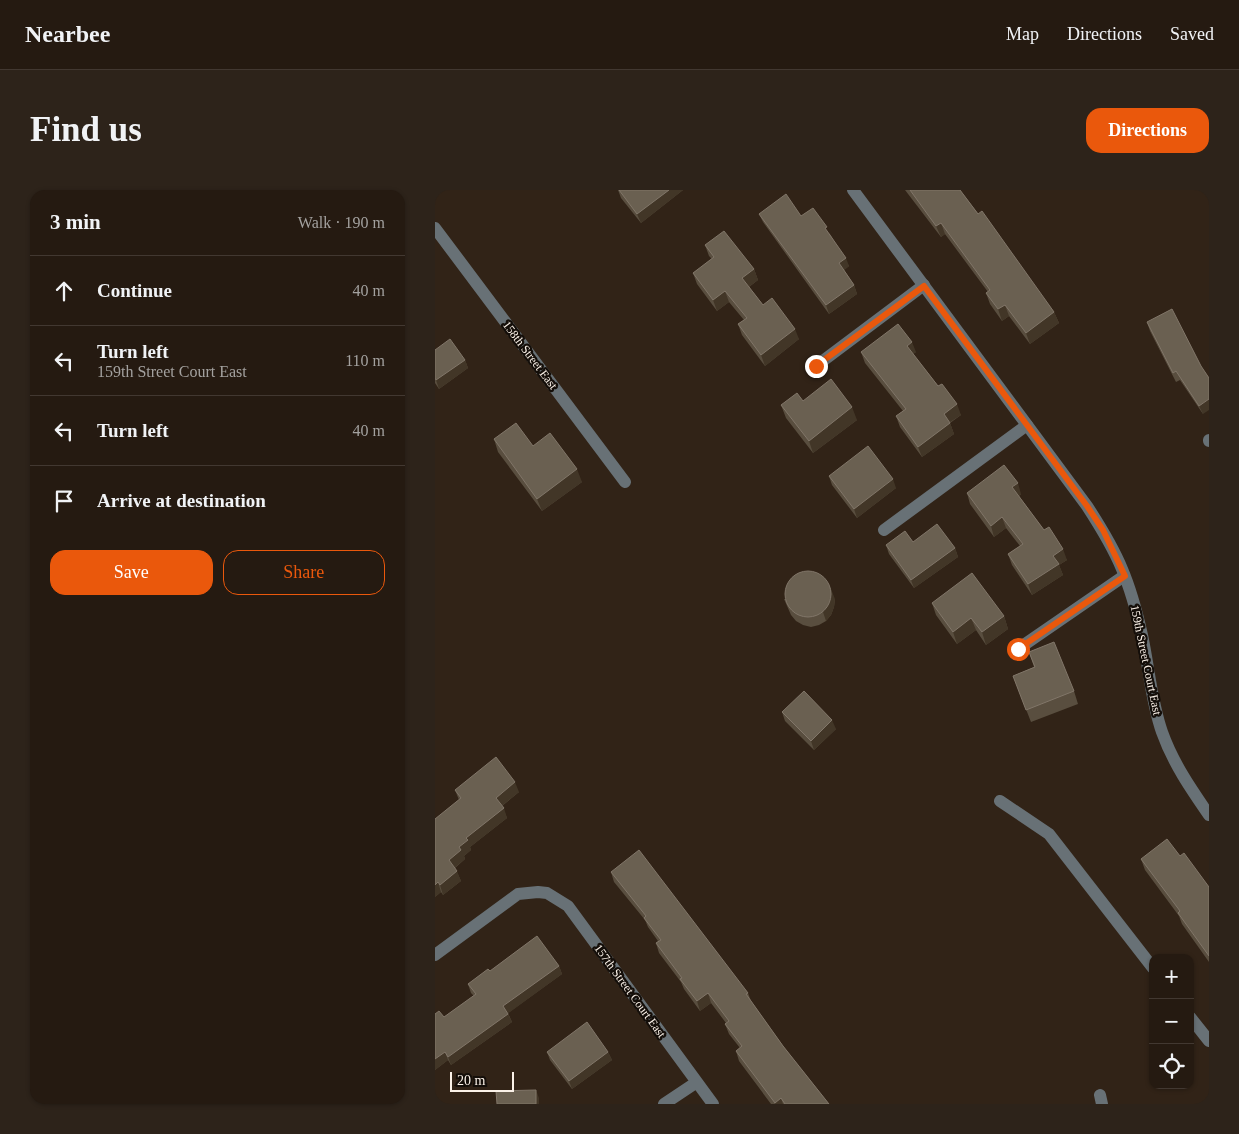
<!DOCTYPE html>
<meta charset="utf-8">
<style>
:root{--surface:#251a11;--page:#2d231a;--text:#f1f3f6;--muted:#a3a19f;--line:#423831;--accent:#ea580c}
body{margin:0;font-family:Georgia,serif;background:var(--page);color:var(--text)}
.controls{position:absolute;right:15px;bottom:15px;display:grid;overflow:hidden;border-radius:10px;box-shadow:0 1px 4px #0004}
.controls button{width:45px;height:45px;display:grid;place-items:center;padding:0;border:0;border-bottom:1px solid var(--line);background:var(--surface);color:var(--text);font:25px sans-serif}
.scale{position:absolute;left:15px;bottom:12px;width:64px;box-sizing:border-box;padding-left:5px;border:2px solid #faf1e8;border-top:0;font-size:14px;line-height:18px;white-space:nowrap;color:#faf1e8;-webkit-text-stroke:4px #140e09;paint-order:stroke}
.stop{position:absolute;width:15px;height:15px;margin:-11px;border:4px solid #ea580c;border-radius:50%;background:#fff}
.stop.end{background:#ea580c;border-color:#fff;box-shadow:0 1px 5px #0008}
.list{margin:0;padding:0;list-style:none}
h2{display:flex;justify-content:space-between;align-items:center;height:65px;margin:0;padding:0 20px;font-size:21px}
h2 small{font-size:16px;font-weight:400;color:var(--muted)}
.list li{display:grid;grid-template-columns:32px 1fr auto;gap:15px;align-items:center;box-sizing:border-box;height:70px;padding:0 20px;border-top:1px solid var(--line)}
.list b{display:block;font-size:19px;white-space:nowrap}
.list p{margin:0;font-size:16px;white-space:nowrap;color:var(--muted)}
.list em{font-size:16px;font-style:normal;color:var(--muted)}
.actions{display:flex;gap:10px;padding:15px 20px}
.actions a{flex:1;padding:11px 0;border:1px solid var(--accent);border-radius:15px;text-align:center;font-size:18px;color:var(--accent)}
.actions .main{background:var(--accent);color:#fff}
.icon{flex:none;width:28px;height:28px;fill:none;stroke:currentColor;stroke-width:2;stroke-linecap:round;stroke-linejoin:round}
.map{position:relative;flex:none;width:774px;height:914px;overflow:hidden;border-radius:15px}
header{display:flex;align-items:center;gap:30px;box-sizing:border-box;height:70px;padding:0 25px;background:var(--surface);border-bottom:1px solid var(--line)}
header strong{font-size:24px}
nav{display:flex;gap:28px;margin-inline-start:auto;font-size:18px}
.intro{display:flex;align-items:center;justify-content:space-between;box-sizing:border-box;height:120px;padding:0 30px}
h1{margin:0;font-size:35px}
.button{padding:12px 22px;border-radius:15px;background:var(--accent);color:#fff;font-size:18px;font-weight:700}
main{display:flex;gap:30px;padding:0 30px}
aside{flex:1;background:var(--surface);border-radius:15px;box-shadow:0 1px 4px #0004}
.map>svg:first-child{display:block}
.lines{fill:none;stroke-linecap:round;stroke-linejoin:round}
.lane{stroke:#687176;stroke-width:12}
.street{stroke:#687176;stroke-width:12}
.wall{fill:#594e3f}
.shaded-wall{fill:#423627}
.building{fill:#6a6051;stroke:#817669}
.route{stroke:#ea580c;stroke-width:6}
.labels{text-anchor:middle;stroke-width:4.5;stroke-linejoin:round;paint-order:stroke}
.street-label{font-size:12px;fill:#faf1e8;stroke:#140e09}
</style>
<header>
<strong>Nearbee</strong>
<nav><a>Map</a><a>Directions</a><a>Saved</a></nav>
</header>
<div class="intro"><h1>Find us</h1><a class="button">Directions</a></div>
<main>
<aside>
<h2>3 min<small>Walk · 190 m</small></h2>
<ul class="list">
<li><svg class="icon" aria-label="ahead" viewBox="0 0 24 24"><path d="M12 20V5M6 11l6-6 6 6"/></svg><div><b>Continue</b></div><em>40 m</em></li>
<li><svg class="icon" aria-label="left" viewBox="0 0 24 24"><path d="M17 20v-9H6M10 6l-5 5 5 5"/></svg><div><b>Turn left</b><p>159th Street Court East</p></div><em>110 m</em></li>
<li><svg class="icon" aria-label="left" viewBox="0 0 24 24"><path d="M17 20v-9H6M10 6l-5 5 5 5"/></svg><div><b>Turn left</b></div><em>40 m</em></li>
<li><svg class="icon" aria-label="arrive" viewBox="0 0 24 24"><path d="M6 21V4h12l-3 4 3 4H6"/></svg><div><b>Arrive at destination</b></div></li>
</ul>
<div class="actions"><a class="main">Save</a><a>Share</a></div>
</aside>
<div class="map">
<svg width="774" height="914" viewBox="0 0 774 914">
<rect width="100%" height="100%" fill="#312317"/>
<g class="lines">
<path class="lane" d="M381,176L489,95
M449,340L592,235
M583,459L689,386
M565,611L614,644L718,778
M755,827L774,851
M665,905L667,914"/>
<path class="street" d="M418,0L652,316C665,336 678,357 687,379C696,400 702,423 707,445C714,477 716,511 727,542C738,573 756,599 774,625
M0,38L190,292
M774,250V251
M0,765L83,704L103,702L112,703L133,716L278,914
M229,914L262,892"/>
</g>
<path class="wall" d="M183,0H248L206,33L186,8Z
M470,0H525L619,122L624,133L595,154L574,126L567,131L555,114L551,103L553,102L510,44L506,47Z
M324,24L366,26L395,44L414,76L409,80L419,95L422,104L394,124L328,32Z
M270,55L319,79L323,90L314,97L328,115L364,149L330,176L307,145L303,134L309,130L294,112L282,121L262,94L258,83L277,69L274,66Z
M712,132L766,176L768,224L745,190L741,192L715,141Z
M0,160L30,170L33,178L4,199L0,193Z
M426,162H481L478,164L526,225L515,233L519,244L487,267L465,237L461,226L468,221L430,173Z
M368,211L422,230L378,263L351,228L346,215Z
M59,249L98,256L147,292L107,321L63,262Z
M394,286L461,298L422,328L397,295Z
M532,303L586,304L584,306L609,340L632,370L624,375L628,385L597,405L577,375L573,364L585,356L571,338L559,347L535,314Z
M451,355L520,358L523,367L479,398L454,364Z
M349,409H400L399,417L396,425L391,431L384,435L376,437L368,435L361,431L356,425Z
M497,413L569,426L573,439L551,455L541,440L522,454L501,425Z
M594,462L639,501L643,514L596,532L578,486L599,477Z
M347,522L401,539L379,560L350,531Z
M20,600L84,602L67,616L72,628L35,657L36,660L29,666L30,669L20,678L26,691L8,705L6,702L0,707L24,610Z
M745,666L774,697V772L747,734L744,726L710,680L706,669Z
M176,682L313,803L316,811L348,856L394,914H336L304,871L301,861L305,858L294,844L290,834L291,833L276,813L265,821L249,799L246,792L224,763L221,753L223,751L213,737L210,730L179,692Z
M124,776L127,784L73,823L77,832L16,875L13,870L0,880V824L9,827L39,806L36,803L33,794L55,781Z
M112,862H173L177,870L137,899L115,870Z"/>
<path class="shaded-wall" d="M234,0H248L206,33L202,24Z
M506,33L510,44L506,47L501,36Z
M411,68L414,76L407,82L404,73Z
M319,79L323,90L311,99L307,88Z
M419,95L422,104L394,124L391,115Z
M290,101L294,112L282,121L278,110Z
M570,115L574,126L567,131L563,119Z
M619,122L624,133L595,154L591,143Z
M360,139L364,149L330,176L326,165Z
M477,152L481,162L475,166L472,156Z
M30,170L33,178L4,199L1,190Z
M774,209V220L768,224L764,216Z
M522,214L526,225L512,234L509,224Z
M417,217L422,230L378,263L374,251Z
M515,233L519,244L487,267L483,257Z
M142,279L147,292L107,321L102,309Z
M458,289L461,298L422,328L419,319Z
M583,293L586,304L581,308L577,297Z
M567,327L571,338L559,347L556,336Z
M520,358L523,367L479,398L476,390Z
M628,359L632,370L624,375L628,385L597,405L593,394L618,366Z
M394,394L400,409L399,417L396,425L391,431L388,422Z
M569,426L573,439L551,455L547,442Z
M536,428L541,440L522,454L518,442Z
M397,530L401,539L379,560L376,551Z
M80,592L84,602L64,618L61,608Z
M69,618L72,628L35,657L36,660L29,666L30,669L17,680L14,670L31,648Z
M22,681L26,691L8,705L5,695Z
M3,692L6,702L0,707V695Z
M124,776L127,784L71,825L68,816Z
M273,803L276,813L265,821L262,811Z
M73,824L77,832L16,875L13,867Z
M10,862L13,870L0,880V869Z
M173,862L177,870L137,899L134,891Z
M101,900L104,908V914H101Z
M346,908L348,914H340V913Z"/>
<path class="building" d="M184,0H234L202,24Z
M475,0H525L543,24L547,21L619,122L591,143L570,115L563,119L551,103L555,100L506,33L501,36Z
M351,4L366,26L378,18L392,37L390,38L411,68L404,73L419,95L391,115L324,24Z
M289,41L319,79L307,88L328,115L337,108L360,139L326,165L303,134L312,128L290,101L278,110L258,83L279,67L270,55Z
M737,119L766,176L774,188V209L764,216L741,181L738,183L712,132Z
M463,134L477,152L472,156L503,196L507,194L522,214L509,224L515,233L483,257L461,226L471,219L426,162Z
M15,149L30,170L1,190L0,188V160Z
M396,189L417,217L374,251L346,215L362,203L368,211Z
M81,233L98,256L115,243L142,279L102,309L59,249Z
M433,256L458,289L419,319L394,286Z
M569,275L583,293L577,297L609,340L614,337L628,359L618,366L624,374L593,394L573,364L588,354L567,327L556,336L532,303Z
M502,334L520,358L476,390L451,355L470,341L478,352Z
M350 404a23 23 0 1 1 46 0a23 23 0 1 1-46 0Z
M537,383L569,426L547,442L536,428L518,442L497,413Z
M619,452L639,501L591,520L578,486L600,477L594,462Z
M369,501L397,530L376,551L347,522Z
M61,567L80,592L61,608L69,618L31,648L33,650L24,657L26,660L14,670L22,681L5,695L3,692L0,695V629L26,608L20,600Z
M732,649L745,666L749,663L774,697V766L743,723L745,721L706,669Z
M204,660L313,803L311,804L348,856L394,914H350L346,908L340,913L301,861L307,856L290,834L294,831L273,803L262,811L245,789L247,788L221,753L226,750L209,728L211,726L176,682Z
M102,746L124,776L68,816L73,824L13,867L10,862L0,869V824L4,821L9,827L41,804L33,794L53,779L55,781Z
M152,832L173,862L134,891L112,862Z
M101,900V914H62L61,901Z"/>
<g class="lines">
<path class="route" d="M381,176L489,96L652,316L668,340L690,386L583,459"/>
</g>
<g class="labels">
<g class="street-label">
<text transform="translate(95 165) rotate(53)" y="4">158th Street East</text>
<text transform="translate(711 470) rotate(78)" y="4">159th Street Court East</text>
<text transform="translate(195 801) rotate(54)" y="4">157th Street Court East</text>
</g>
</g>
</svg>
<div class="controls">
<button>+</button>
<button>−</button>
<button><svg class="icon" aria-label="locate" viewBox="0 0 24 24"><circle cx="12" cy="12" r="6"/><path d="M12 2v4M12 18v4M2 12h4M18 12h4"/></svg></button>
</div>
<div class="scale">20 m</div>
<div class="stop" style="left:583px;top:459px"></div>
<div class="stop end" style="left:381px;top:176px"></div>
</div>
</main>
